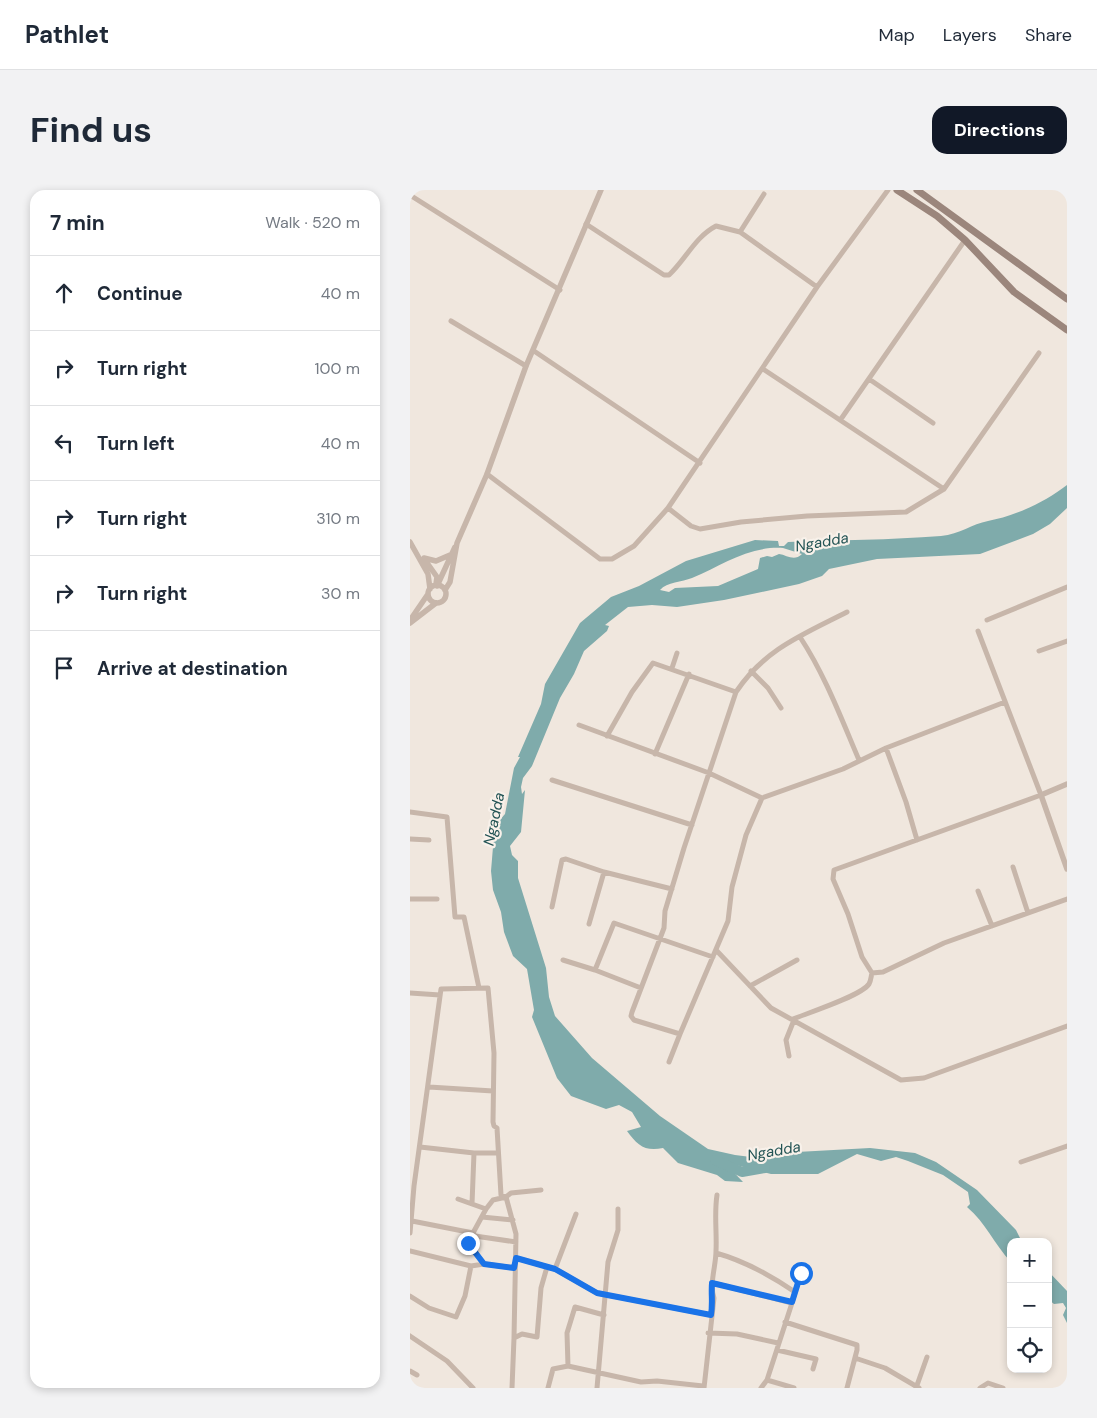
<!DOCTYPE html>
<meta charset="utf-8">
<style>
:root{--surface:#fff;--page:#f2f2f3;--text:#1f2937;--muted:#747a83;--line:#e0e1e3;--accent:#111827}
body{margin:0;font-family:"DM Sans",sans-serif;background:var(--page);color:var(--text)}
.controls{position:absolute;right:15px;bottom:15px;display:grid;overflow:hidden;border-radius:10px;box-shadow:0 2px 8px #0003}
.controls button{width:45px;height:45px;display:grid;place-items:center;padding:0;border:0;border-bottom:1px solid var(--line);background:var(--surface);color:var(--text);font:25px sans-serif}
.stop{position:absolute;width:15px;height:15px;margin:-11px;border:4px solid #1a73e8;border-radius:50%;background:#fff}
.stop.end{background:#1a73e8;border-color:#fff;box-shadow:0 1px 5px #0008}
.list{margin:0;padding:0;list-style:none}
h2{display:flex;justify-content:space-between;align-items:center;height:65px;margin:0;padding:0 20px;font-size:21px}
h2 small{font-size:16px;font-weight:400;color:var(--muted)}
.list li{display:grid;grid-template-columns:32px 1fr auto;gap:15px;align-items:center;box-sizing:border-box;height:75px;padding:0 20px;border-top:1px solid var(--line)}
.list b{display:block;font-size:19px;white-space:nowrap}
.list em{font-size:16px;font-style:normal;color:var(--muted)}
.icon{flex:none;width:28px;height:28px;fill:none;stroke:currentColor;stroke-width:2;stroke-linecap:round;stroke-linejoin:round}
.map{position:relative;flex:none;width:657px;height:1198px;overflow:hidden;border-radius:15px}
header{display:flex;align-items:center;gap:30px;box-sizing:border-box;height:70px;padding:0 25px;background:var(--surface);border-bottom:1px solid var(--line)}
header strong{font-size:24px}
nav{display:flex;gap:28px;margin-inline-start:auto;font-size:18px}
.intro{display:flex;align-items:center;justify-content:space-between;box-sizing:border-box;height:120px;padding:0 30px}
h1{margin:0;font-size:35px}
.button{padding:12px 22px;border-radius:15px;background:var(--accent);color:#fff;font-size:18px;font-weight:700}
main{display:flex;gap:30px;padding:0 30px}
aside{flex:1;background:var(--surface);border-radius:15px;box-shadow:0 2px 8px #0003}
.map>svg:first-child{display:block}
.water{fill:#7fabab;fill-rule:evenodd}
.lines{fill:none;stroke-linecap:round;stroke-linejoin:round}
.river{stroke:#7fabab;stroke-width:10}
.minor{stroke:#c7b6aa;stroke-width:5}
.tertiary{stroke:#c7b6aa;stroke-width:5.5}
.secondary{stroke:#9b867c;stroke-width:7}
.route{stroke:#1a73e8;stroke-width:6}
.labels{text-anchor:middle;stroke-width:4.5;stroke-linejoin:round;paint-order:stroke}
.water-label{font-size:15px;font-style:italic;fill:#225354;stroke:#f8f1ea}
</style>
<header>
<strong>Pathlet</strong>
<nav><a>Map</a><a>Layers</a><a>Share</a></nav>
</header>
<div class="intro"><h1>Find us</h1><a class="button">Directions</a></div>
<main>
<aside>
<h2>7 min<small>Walk · 520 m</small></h2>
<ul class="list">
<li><svg class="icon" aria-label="ahead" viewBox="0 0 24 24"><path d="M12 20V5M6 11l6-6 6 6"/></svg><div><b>Continue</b></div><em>40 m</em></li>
<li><svg class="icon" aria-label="right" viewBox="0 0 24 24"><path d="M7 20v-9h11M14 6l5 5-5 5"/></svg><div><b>Turn right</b></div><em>100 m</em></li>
<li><svg class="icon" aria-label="left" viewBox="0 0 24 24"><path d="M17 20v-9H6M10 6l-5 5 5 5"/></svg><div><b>Turn left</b></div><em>40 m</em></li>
<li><svg class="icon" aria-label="right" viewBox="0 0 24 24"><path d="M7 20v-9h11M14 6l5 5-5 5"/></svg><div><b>Turn right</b></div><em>310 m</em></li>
<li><svg class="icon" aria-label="right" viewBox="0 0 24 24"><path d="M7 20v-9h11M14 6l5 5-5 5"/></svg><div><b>Turn right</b></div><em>30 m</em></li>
<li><svg class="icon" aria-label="arrive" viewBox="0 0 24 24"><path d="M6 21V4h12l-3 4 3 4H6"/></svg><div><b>Arrive at destination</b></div></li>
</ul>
</aside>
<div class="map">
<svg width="657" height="1198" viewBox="0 0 657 1198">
<rect width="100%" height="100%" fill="#f0e7de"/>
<path class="water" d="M657,295V318L640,334L623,344L570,364L467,369L419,379L412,386L389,394L314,410L267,417L242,415L218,417L195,435L199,436L197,441L174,461L164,484L150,508L122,576L113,588L111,597L112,604L115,600L111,642L100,656L102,665L108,671V688L136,778L139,807L145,826L182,868L250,926L298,959L325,965L349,968L370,967L387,962L460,958L505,963L526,972L567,1000L606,1040L612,1052H601V1072C584,1054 576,1033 557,1017L560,1014L558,1002L533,985L498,971L486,967L471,971L447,964L408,984H361L314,972L333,992L315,991L307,985L268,973L253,958C235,962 227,955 217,941L231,937L222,922L209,915L196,919L161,906L147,888L122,827L124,820L117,779L103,766L94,742L91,722L83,700L81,681L84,645L88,632L95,624L104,578L110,567H108L131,514L135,494L170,433L201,407L229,396L276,371L345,350L368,351L369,356H374L378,352C429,350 480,350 531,346C550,344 562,334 578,331C605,326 635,312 657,295ZM373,358L392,364C384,372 377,365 369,364L362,367L357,366L350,368L348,379L308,396L265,398L259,402L250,400C257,392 272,392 282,388C313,375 338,356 373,358Z
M638,1081L657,1101V1133L653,1125L656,1118L653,1113L644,1114L638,1109Z"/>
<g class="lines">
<path class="river" d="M305,970L332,982L355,978"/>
<path class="minor" d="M0,5L150,100
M176,34L254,85H259C276,69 285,47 306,36L330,42L407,97
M330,42L354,4
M41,131L116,176
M124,161L290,273
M353,179L534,299
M459,189L523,233
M431,229L555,50
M77,284L190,369H202L224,356L258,318L407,97L478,0
M258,318L281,336L290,339L331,332L397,326L496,322L534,299L629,163
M577,430L657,397
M390,447C415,485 431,528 449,570
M629,461L657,451
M262,478L267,463
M341,481L358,498L371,518
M169,535L299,583L352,608L433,579L476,558L595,512
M197,546L222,502L243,473L326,502
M476,558L496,612L507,650
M245,564L279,484
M142,590L282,635
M352,608L336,645L322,697L318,731L270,844L224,830L221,826L222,822L254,738L255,721L274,658L326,502C355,459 392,445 437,422
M0,622L37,627L45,727H54L69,798
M0,649L19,650
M603,677L618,723
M568,701L582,736
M0,709H27
M142,717L152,670L156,669L194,682L262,699
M179,734L194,682
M306,760L361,818L491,890L514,888L657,836
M153,770L185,780
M462,783L452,767L438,724L423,689L424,680L631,605L568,441
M462,783L473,782L534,753L657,709
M340,796L387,770
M231,798L185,780L204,733L303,767
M0,803L30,805
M383,829C398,823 451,806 459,794C461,791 461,786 462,783
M379,866L376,850L384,830
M259,872L270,844
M19,897L83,901
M10,957L64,963H88
M611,972L657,956
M48,1009L62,1014
M76,1019L83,1010L96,1007L101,1003L131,1000
M72,1027L103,1030
M2,1031L63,1043L76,1019L62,1014L64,963
M0,1043L4,996L31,799L78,798L84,863L83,932L84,936L87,938L91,1005L96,1007L106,1044L104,1148
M0,1061L61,1076L74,1074
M306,1063C335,1071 360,1085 385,1102L382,1113
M106,1068L145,1079L187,1103L301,1125
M105,1078L74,1074L58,1053L63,1043L65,1046L106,1052
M145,1079L166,1024
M303,1093L382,1113L357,1190L384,1198
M385,1102L391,1083
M0,1106L19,1118L46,1127L55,1106L61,1076
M375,1132L447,1155V1160L437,1198
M298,1143L327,1144L368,1153
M0,1146L37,1171L63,1198
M367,1160L406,1169L403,1179
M445,1168L475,1178L509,1198
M158,1176L157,1143L165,1117L194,1125
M0,1181L7,1185
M102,1198L104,1148L112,1144L127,1147L131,1098L137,1077
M138,1198L143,1179L158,1176L231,1192L247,1191L293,1196
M187,1198L198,1072L208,1040V1019
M294,1198L304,1108C299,1094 306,1076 306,1061C307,1042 304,1024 307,1005
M351,1198L357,1190
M506,1198L517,1167
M570,1198L578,1193L593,1198"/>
<path class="tertiary" d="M0,352L18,384L20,399
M14,368L26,371L40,365
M15,370L27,387L26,394
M18 404a9 9 0 1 1 18 0a9 9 0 1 1-18 0Z
M27,396L45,357
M35,400L40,392L47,353L77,284L116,176L191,0
M1,429L18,404
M0,433L26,413
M657,594L631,605L657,679"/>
<path class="secondary" d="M487,0L527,26L555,50L604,102L657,140
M507,0L657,109"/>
</g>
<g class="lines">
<path class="route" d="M58,1053L74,1074L104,1078L106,1068L145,1079L187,1103L301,1125C303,1113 301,1104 302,1093L382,1112L391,1083"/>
</g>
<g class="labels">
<g class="water-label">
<text transform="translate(412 352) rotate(-10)" y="5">Ngadda</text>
<text transform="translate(84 629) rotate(-78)" y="5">Ngadda</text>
<text transform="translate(364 961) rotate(-10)" y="5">Ngadda</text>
</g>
</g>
</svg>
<div class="controls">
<button>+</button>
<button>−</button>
<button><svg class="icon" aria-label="locate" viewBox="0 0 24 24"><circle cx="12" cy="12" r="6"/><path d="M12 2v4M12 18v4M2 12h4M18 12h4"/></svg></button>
</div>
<div class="stop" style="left:391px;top:1083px"></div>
<div class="stop end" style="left:58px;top:1053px"></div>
</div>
</main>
